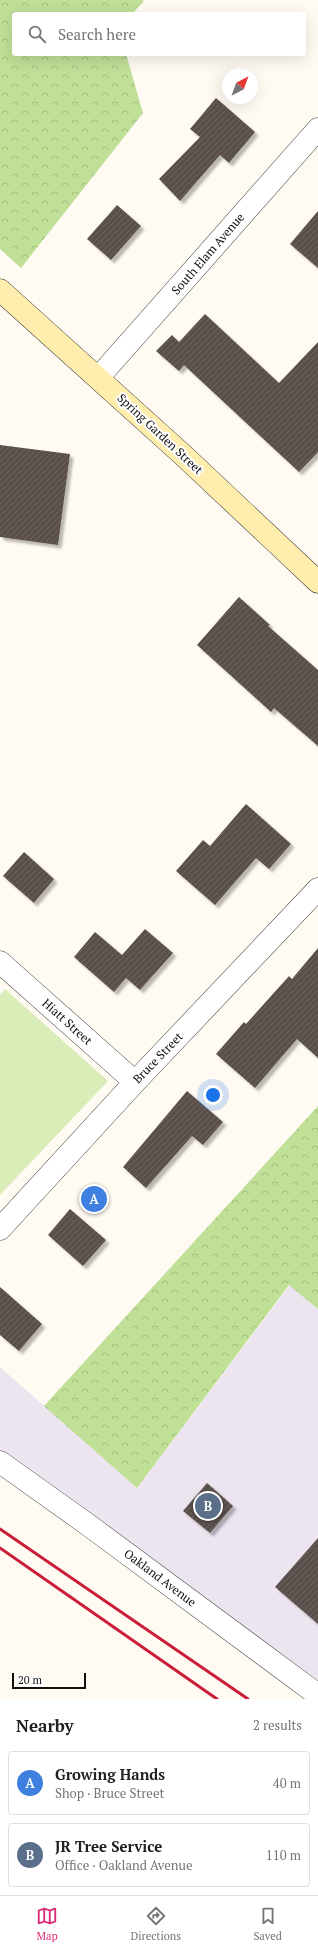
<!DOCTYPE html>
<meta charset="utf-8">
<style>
:root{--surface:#fff;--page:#f6f6f6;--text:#202124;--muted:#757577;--line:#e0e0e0;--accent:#db2777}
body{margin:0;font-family:"PT Serif",serif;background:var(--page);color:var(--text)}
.compass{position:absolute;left:222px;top:68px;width:36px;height:36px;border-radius:50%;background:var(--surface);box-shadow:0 4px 16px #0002;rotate:41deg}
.scale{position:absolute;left:12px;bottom:10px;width:74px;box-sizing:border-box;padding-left:4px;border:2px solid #101010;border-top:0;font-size:11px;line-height:14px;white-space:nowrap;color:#101010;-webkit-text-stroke:3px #fff;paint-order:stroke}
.you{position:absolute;left:213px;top:1095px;width:14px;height:14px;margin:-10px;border:3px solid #fff;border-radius:50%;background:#1a73e8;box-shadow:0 0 0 6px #1a73e833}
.badge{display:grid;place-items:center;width:26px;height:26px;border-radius:50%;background:var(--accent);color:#fff;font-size:13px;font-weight:700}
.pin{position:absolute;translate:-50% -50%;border:2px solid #fff;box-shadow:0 1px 4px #0006}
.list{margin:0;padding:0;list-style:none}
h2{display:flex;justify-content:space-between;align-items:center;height:52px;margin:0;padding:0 16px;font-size:17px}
h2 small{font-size:13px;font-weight:400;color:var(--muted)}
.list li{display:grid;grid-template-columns:26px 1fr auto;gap:12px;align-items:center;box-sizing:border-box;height:64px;margin:0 8px 8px;padding:0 8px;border:1px solid var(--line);border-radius:4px}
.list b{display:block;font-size:15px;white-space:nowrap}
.list p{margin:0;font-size:13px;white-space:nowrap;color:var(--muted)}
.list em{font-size:13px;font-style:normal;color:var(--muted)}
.icon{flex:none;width:22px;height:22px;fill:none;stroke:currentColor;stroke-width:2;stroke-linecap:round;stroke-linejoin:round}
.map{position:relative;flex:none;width:318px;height:1699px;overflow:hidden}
.search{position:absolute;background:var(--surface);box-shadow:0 4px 16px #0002;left:12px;right:12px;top:12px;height:44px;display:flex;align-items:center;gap:10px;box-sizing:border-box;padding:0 14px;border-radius:4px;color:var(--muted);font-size:15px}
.sheet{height:196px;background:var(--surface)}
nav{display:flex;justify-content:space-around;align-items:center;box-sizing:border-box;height:56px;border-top:1px solid var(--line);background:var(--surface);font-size:11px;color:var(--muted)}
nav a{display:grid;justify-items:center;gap:2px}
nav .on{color:var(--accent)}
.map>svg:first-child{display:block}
.industrial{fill:#ece4ef}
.grass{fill:#daedb9}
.forest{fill:url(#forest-crowns)}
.building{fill:url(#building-hatch);filter:url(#shadow)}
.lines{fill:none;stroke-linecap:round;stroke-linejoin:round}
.minor-casing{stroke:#434343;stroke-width:23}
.tertiary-casing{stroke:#434343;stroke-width:23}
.secondary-casing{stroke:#323232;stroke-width:23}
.minor{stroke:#fff;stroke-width:22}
.tertiary{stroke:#fff;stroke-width:22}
.secondary{stroke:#ffedae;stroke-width:22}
.rail{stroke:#cb1d39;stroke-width:3}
.labels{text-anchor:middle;stroke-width:4;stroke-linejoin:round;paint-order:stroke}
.street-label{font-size:12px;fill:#101010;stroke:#fff}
</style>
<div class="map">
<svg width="318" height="1699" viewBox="0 0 318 1699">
<defs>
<pattern id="forest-crowns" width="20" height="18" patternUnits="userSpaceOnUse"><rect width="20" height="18" fill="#c0df97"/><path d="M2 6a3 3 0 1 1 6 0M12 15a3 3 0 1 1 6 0" fill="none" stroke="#a4be81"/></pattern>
<pattern id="building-hatch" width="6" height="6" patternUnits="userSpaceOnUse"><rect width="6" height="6" fill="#5a4f4b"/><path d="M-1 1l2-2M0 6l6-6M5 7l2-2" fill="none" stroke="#6d6461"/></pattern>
<filter id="shadow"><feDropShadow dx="3.5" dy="3.5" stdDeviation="1" flood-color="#0004"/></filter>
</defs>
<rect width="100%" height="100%" fill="#fffbf3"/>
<path class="industrial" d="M290,1285L318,1309V1680L0,1453V1367L137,1488Z"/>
<path class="grass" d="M5,989L108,1081L0,1195V995Z"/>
<path class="forest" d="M0,0H142L144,1L132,14H14V54H126L143,113L21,268L0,249Z
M318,1106V1309L289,1285L137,1488L44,1406Z"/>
<path class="building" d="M216,98L255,132L229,163L220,155L180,201L159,179L200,137L190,129Z
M117,205L141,226L111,260L87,239Z
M318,211V268L290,244Z
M205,314L279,383L318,342V452L299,472L184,365L179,371L156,351L172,335L179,342Z
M0,445L70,454L58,545L0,537Z
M239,597L270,625L268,626L318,670V746L274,708L271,712L197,645Z
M246,804L291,844L269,869L256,858L215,905L176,871L203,840L210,846Z
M24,852L54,879L34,903L3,876Z
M145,929L173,953L140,990L126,978L114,992L74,957L95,932L122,955Z
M318,948V1058L297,1039L255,1088L216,1054L244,1022L246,1024L289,976L292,979Z
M187,1091L223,1122L203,1145L192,1136L146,1188L123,1167Z
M70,1209L106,1240L83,1266L48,1235Z
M0,1287L42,1324L19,1351L0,1335Z
M207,1483L233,1506L210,1533L183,1511Z
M318,1538V1624L275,1587Z"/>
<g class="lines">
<g class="minor-casing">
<path id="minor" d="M0,962L135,1082
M0,1229L135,1082L318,889
M0,1462L87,1524L318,1695"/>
</g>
<g class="tertiary-casing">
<path id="tertiary" d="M98,378L318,129"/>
</g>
<g class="secondary-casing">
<path id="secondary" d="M0,290L183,455L318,582"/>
</g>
<use href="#minor" class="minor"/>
<use href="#tertiary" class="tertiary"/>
<use href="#secondary" class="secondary"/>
<path class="rail" d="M0,1529L248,1699
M0,1548L217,1699"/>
</g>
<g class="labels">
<g class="street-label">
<text transform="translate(208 254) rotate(-49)" y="4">South Elam Avenue</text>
<text transform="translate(160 434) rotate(43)" y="4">Spring Garden Street</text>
<text transform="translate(67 1022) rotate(42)" y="4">Hiatt Street</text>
<text transform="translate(158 1058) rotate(-46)" y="4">Bruce Street</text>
<text transform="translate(160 1578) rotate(37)" y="4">Oakland Avenue</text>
</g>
</g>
</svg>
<svg class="compass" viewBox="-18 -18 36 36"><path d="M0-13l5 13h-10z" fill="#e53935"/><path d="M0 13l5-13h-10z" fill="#757577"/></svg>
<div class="scale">20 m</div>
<div class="you"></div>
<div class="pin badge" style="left:94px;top:1199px;background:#3f7fe0">A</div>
<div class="pin badge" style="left:208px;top:1506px;background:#5c6f8a">B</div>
<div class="search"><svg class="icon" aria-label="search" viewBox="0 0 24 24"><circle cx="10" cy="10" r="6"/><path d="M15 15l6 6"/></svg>Search here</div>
</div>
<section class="sheet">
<h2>Nearby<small>2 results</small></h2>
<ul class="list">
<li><span class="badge" style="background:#3f7fe0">A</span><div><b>Growing Hands</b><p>Shop · Bruce Street</p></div><em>40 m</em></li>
<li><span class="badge" style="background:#5c6f8a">B</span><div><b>JR Tree Service</b><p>Office · Oakland Avenue</p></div><em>110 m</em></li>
</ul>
</section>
<nav>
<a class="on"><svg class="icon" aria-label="map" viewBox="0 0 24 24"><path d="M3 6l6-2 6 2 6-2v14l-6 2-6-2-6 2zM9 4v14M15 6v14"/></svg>Map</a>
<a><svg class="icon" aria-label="directions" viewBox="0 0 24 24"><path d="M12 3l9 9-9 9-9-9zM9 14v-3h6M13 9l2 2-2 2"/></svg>Directions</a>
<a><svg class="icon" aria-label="saved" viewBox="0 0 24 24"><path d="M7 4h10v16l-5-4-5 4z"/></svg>Saved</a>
</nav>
